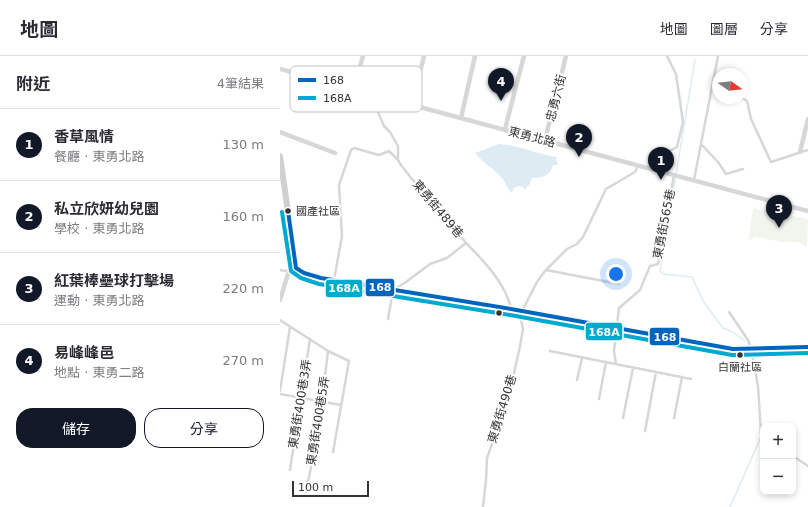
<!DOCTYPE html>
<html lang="zh-TW">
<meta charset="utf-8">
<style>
:root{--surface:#fff;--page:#f7f7f7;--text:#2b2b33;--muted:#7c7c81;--line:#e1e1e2;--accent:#111827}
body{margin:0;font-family:"DejaVu Sans","Noto Sans TC",sans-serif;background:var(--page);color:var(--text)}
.controls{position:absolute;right:12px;bottom:12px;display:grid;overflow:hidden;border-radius:8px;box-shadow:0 2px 6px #0003}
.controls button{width:36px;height:36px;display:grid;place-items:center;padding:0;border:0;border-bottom:1px solid var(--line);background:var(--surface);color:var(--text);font:20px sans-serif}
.compass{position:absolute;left:432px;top:12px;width:36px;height:36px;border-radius:50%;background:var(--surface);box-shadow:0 2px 6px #0003;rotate:104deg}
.scale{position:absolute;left:12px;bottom:10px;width:77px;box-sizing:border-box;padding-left:4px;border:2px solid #333;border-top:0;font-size:11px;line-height:14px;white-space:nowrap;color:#333;-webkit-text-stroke:3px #fff;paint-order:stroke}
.you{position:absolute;left:336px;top:218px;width:14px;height:14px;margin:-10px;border:3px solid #fff;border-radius:50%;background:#1a73e8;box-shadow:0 0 0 6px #1a73e833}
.badge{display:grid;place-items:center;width:26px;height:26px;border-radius:50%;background:var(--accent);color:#fff;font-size:13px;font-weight:700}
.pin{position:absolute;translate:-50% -33px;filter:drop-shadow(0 1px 2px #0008)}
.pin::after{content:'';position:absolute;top:21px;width:14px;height:12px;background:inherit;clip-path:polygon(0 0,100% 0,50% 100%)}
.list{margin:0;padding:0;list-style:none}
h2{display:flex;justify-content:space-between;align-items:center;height:52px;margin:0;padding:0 16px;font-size:17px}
h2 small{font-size:13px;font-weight:400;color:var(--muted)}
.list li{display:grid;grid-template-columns:26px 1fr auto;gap:12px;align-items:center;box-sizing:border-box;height:72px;padding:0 16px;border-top:1px solid var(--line)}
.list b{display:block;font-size:15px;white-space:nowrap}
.list p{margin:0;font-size:13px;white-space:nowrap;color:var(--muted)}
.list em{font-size:13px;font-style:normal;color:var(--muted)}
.actions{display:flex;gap:8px;padding:12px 16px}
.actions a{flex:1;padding:9px 0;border:1px solid var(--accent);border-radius:16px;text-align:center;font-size:14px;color:var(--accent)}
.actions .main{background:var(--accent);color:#fff}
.map{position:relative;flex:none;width:528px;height:451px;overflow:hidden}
header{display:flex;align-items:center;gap:24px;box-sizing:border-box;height:56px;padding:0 20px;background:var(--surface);border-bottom:1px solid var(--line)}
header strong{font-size:19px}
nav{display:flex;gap:22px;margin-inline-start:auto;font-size:14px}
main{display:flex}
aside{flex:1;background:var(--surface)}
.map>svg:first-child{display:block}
.green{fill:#f1f5ed}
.water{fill:#ddebf3}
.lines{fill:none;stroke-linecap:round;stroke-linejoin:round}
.stream{stroke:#ddebf3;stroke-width:1.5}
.lane{stroke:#d7d7d7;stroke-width:2.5}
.street{stroke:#d7d7d7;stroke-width:4.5}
.secondary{stroke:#d0d0d0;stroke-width:6}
.bus-1-casing{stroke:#fff;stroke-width:7}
.bus-2-casing{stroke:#fff;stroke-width:7}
.bus-1{stroke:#0065bd;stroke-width:4}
.bus-2{stroke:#00a9ce;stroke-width:4}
.bus-dot{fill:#333;stroke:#fff;stroke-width:1.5}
.labels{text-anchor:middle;stroke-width:4;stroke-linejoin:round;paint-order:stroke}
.bus-label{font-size:11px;fill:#333;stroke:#fff;text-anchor:start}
.street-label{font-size:12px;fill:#333;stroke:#fff}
.key{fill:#fff;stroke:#c2c2c2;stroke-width:1}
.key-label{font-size:11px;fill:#333}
.line-badge{stroke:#fff;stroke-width:1.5}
.badge-label{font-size:11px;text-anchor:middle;font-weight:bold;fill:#fff}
</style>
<header>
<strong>地圖</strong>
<nav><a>地圖</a><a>圖層</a><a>分享</a></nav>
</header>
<main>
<aside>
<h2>附近<small>4筆結果</small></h2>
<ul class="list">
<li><span class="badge">1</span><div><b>香草風情</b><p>餐廳 · 東勇北路</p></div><em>130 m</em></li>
<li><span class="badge">2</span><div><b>私立欣妍幼兒園</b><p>學校 · 東勇北路</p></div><em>160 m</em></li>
<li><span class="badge">3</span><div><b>紅葉棒壘球打擊場</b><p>運動 · 東勇北路</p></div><em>220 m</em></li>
<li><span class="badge">4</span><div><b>易峰峰邑</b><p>地點 · 東勇二路</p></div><em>270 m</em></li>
</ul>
<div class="actions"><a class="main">儲存</a><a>分享</a></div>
</aside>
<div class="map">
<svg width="528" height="451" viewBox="0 0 528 451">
<rect width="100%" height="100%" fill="#fff"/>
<path class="green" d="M473,152L528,163L527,191L518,186H503L475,181L469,184Z"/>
<path class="water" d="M219,88C240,89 258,99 278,101L276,103L278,109H273C270,120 262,122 252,122L249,129L244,134L243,131L238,130L234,132L232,137C227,133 226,126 221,121C213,112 203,107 195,97Z"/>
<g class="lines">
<path class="stream" d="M415,4L380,215L383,218L412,221L423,245L443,272L453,276L465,285
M450,451L480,383"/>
<path class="lane" d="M434,22L438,25
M93,38L95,49L104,70L110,76L118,90V104L121,109L132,123L156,147L160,155L186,187L167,202L150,208L126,226L113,234L108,263
M462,42L467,45L471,63L491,106L528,94
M421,88L438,106L446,118L463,113
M370,112L373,104L397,91L403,66L396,18L387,0
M414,124L438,0
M186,187C204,205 225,227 231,252
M0,214L5,215L12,213
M266,214L339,228
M54,224L62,180L59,129L71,94L74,92L99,99L109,95L118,104
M449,256L468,284L471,292L478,330L481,377L483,378
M0,264L48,295L69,305L53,396
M270,295L411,323
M336,308L334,295L339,252L360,234L370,210L378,208L394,119
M297,324L302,302
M0,335L10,271
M0,338L61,349
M319,343L326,306
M343,362L353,312
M394,362L402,321
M365,375L376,316
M513,400L528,410
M10,414L30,283
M26,436L32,406L31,403L42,345L48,295
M203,451L206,424L207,402L229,340L240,290L243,273L240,259L257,226L265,215L287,193L297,188L303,181L326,133L355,116L358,110"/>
<path class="street" d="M0,13C44,25 89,35 132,49L528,155
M74,33L83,0
M132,49L144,0
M181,62L195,0
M225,73L244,0
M0,76L55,97
M265,84L286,0
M520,96L528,63
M0,244L8,218L16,212"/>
<path class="secondary" d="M0,100L16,212L24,217L41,222L231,253L439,291L453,293L528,291"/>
<g class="bus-1-casing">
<path id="bus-1" d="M8,155L16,212L24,217L41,222L231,253L453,293L528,291"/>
</g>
<g class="bus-2-casing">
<path id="bus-2" d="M2,156L11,215L21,222L39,228L230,259L452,299L528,297"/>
</g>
<use href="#bus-1" class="bus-1"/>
<use href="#bus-2" class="bus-2"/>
</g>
<g class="bus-dot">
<circle cx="8" cy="155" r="3.5"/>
<circle cx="219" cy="257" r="3.5"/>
<circle cx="460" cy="299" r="3.5"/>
</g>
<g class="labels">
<g class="bus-label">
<text x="16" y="159">國產社區</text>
<text x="460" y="315" text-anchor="middle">白蘭社區</text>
</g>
<g class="street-label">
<text transform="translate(276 42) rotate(-76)" y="4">忠勇六街</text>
<text transform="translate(252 81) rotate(15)" y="4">東勇北路</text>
<text transform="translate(158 153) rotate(50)" y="4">東勇街489巷</text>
<text transform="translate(384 168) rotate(-79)" y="4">東勇街565巷</text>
<text transform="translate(20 348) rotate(-81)" y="4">東勇街400巷3弄</text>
<text transform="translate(222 353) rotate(-73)" y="4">東勇街490巷</text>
<text transform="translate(38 365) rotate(-81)" y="4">東勇街400巷5弄</text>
</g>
</g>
<rect x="10" y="10" width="132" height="46" rx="6" class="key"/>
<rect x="18" y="22" width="18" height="4" fill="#0065bd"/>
<rect x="18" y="40" width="18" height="4" fill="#00a9ce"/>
<g class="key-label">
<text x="43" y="28">168</text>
<text x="43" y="46">168A</text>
</g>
<g class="line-badge">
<rect x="85" y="222" width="30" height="19" rx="4" fill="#0065bd"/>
<rect x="45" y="223" width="38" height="19" rx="4" fill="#00a9ce"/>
<rect x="305" y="266" width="38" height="19" rx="4" fill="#00a9ce"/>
<rect x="369" y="271" width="31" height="19" rx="4" fill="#0065bd"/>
</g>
<g class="badge-label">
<text x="100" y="235">168</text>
<text x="64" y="236">168A</text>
<text x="324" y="280">168A</text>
<text x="385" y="285">168</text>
</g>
</svg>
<div class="controls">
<button>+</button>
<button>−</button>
</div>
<svg class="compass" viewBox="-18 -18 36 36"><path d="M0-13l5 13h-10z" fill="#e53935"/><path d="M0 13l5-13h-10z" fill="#7c7c81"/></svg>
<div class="scale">100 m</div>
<div class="you"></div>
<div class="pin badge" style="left:381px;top:124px">1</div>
<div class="pin badge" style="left:299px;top:101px">2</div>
<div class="pin badge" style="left:499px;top:172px">3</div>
<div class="pin badge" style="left:221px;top:45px">4</div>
</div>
</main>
